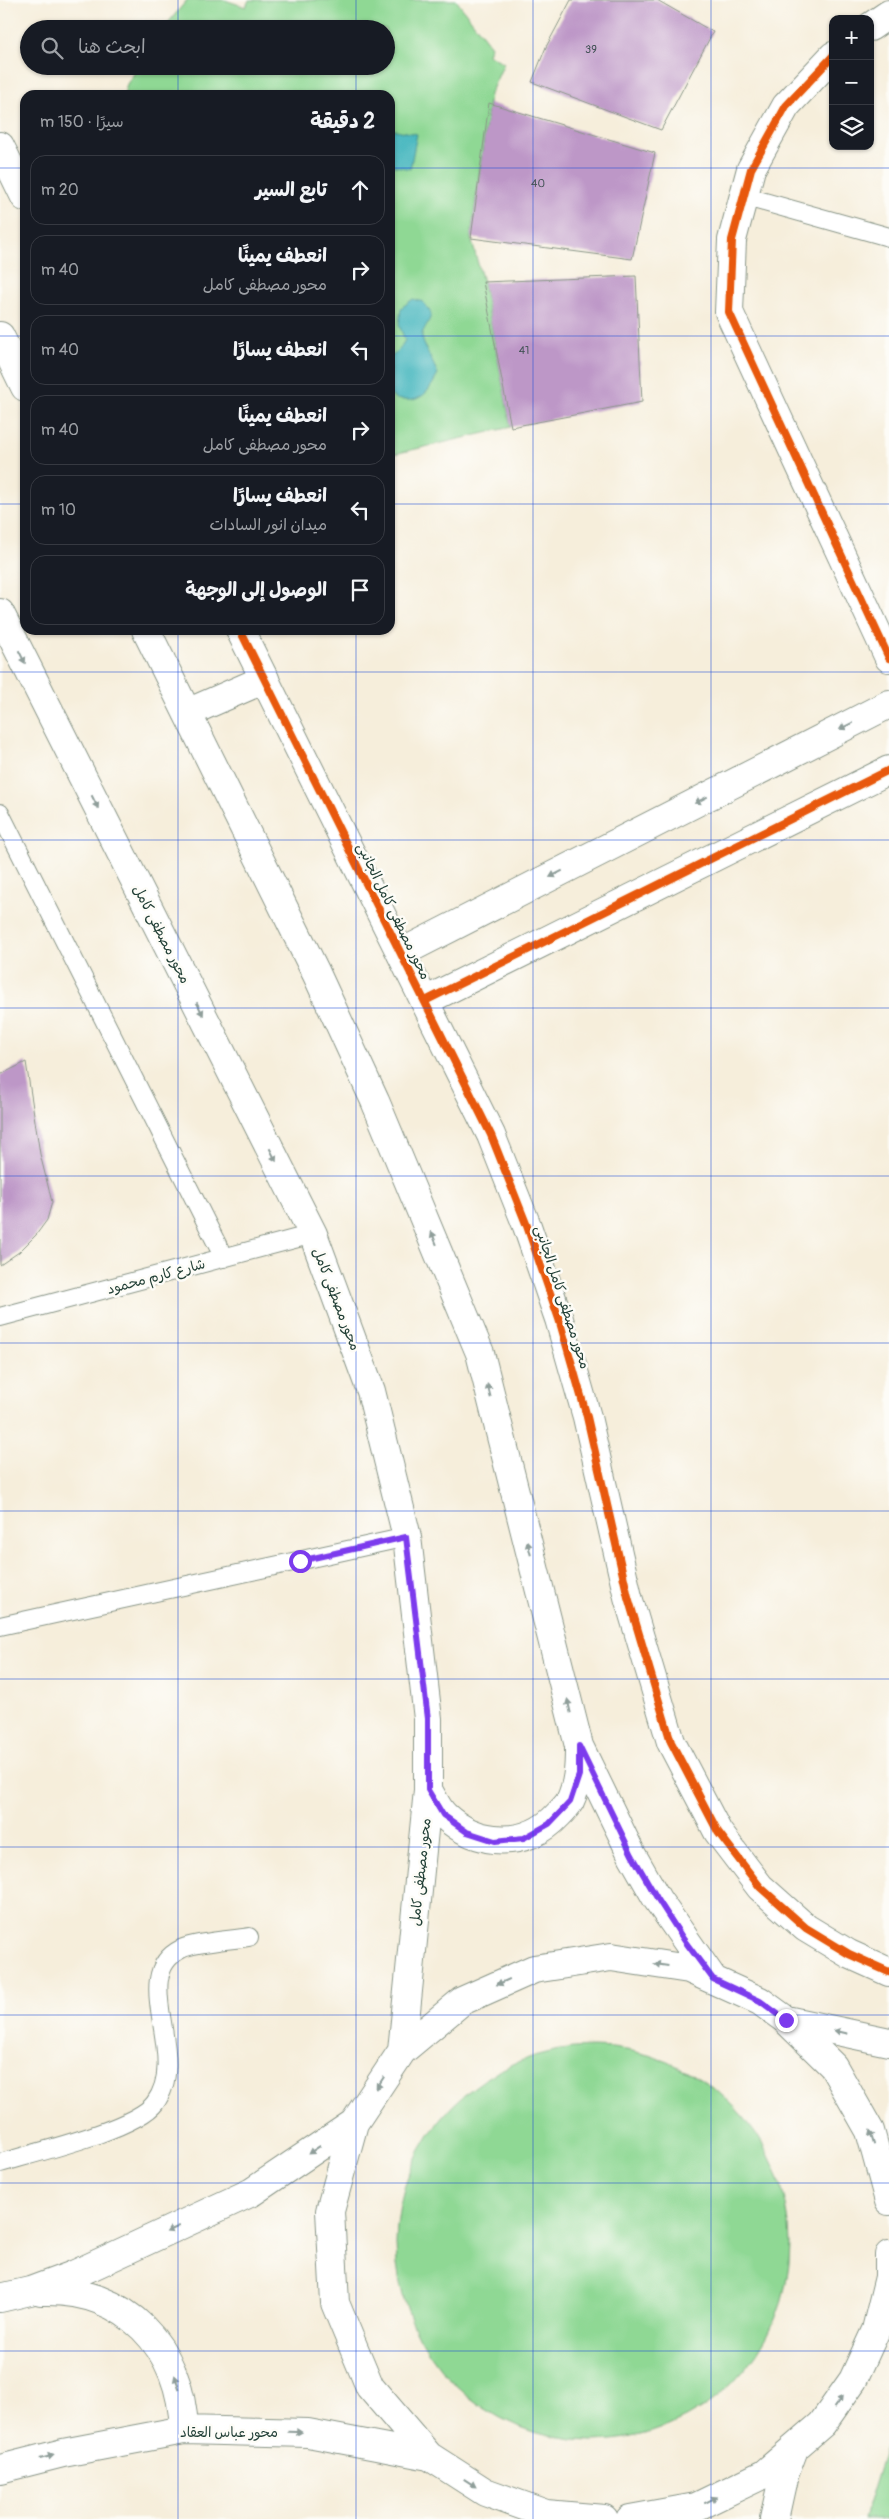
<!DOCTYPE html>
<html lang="ar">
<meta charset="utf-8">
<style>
:root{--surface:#171b24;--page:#20242c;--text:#f1f3f6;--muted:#9ea1a6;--line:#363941}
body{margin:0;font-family:Pangolin,"Playpen Sans Arabic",sans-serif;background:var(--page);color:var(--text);direction:rtl}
.controls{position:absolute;right:15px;top:15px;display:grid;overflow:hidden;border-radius:10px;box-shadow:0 1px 4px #0004}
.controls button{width:45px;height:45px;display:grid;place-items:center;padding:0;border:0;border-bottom:1px solid var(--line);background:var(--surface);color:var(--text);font:25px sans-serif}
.stop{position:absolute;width:15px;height:15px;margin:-11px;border:4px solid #7c3aed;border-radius:50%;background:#fff}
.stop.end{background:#7c3aed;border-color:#fff;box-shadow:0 1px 5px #0008}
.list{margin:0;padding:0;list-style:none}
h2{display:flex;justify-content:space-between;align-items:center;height:65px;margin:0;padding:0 20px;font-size:21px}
h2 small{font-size:16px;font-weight:400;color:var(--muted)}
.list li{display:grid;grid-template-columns:32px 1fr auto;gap:15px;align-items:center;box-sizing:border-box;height:70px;margin:0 10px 10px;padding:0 10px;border:1px solid var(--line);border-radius:15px}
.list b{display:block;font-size:19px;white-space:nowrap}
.list p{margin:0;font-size:16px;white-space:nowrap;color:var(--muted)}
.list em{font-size:16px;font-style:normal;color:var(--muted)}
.icon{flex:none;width:28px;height:28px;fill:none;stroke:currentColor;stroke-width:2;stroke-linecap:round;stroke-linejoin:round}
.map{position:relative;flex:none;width:889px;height:2519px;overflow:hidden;direction:ltr}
.search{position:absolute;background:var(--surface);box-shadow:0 1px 4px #0004;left:20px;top:20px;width:375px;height:55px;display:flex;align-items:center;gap:12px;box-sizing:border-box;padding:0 18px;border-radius:28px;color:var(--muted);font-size:19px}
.panel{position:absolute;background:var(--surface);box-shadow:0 1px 4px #0004;left:20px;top:90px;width:375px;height:545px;border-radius:15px;direction:rtl}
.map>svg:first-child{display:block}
.green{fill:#8fd894;stroke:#578a64}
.water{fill:#49b8c0;stroke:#347a7a}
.building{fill:#bd97c7}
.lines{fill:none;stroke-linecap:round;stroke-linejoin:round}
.service-casing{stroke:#8a9688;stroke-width:20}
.minor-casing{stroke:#8a9688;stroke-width:30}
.tertiary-casing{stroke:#8a9688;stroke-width:30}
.secondary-casing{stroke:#8a9688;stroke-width:30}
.primary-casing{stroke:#8a9688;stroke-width:30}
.service{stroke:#fff;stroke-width:18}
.minor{stroke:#fff;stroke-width:28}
.tertiary{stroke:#fff;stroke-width:28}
.secondary{stroke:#fff;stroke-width:28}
.primary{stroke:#fff;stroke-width:28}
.cycleway-casing{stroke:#fdfcf7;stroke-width:11}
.cycleway{stroke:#e8590c;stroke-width:8}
.oneway{fill:#8f9e9a}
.route{stroke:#7c3aed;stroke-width:6}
.grid{fill:none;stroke:#1d4ed8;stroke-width:1;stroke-opacity:0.55}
.labels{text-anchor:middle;stroke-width:5;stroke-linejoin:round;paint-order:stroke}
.number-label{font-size:11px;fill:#465459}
.street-label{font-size:14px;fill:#1f3d34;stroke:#fdfcf7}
</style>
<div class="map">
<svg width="889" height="2519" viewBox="0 0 889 2519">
<rect width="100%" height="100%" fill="#fdfcf7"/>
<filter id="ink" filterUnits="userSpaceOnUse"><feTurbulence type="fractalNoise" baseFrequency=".02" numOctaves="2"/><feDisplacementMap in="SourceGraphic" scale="10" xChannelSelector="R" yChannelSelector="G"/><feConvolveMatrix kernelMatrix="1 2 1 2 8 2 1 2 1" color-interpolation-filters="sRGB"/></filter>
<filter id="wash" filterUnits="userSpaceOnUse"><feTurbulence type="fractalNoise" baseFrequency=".0096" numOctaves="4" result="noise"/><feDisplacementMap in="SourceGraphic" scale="20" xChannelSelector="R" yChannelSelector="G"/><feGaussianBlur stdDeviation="1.12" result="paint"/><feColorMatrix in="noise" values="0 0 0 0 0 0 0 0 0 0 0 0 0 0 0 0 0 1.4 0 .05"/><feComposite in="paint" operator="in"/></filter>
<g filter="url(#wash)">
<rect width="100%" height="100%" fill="#f6eedb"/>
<path class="green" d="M187,0H225L246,7L249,0H456L491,46L488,54L504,63L490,94L471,238L483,282L511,427L390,455V95H124L127,84L139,66H386V29H163Z
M396 2244a197 197 0 1 1 394 0a197 197 0 1 1-394 0Z
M889,2434V2519H863Z"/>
<path class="water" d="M390,129L417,134L410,169L390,165Z
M413,299L423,302L431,313C430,322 425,326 422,334C420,340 435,366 438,374C431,388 423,402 405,400C398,400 394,399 390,394V358L399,350L405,340L399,325L401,308Z"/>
<g id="blocks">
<path class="building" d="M571,0H657L713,32L661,130L532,82L546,47Z
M489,103L655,153L632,259L471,238Z
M636,276L642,402L511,427L483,282Z
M26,1062L40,1154L52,1202L47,1220L36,1235L19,1252L0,1265V1075Z"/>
</g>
</g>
<g filter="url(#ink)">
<use href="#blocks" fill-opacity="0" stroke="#8a9688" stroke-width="1"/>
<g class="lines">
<g class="service-casing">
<path id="service" d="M743,196L889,237
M0,813L224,1258
M0,1317L313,1234
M0,1626L407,1537
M0,2163C34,2153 136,2129 155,2103C191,2055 127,1976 181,1949C195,1942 232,1940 249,1937"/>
</g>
<g class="minor-casing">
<path id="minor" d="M870,27L889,14
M833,56L786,106L751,169L732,240L729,312L889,658
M401,953L889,704
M425,1001L889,770"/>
</g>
<g class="tertiary-casing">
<path id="tertiary" d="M0,146L25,197
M240,630L491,1135L527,1226L559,1319L587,1417L628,1597L671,1742L718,1832L760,1887L806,1928L849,1954L889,1972"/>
</g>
<g class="secondary-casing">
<path id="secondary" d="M786,2020L889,2042"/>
</g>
<g class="primary-casing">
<path id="primary" d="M0,336L25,387
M0,613L313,1234L371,1391L407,1537L428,1719V1790L402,2051
M146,630L316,973L375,1101L480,1353L579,1746L632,1855L657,1899L713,1979
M187,713L265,679
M428,1790C433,1798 438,1810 445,1816C477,1846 527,1849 558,1815C562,1811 567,1806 570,1801C578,1784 579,1767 579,1749
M41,2291C126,2288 181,2347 184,2430
M0,2298L30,2291L73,2275L252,2192L354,2123
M0,2469L63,2453L184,2430L308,2433L429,2456
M604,2519L546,2514L485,2492L429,2456L370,2387L335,2303L330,2211L354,2123L402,2051L462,2001L534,1969L611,1957L689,1969L760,2001L786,2020L833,2066L870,2131L889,2201
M630,2519L696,2507L764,2474L822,2424L853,2380L876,2330L889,2277V2255
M774,2519L783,2478L794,2449"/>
</g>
<use href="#service" class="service"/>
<use href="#minor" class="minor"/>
<use href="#tertiary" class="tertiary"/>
<use href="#secondary" class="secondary"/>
<use href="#primary" class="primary"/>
<g class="cycleway-casing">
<path id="cycleway" d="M833,56L786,106L751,169L732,240L729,312L889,658
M240,630L491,1135L527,1226L559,1319L587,1417L628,1597L671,1742L718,1832L760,1887L806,1928L849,1954L889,1972
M425,1001L889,770"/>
</g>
<use href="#cycleway" class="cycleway"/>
</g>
<defs><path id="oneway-solid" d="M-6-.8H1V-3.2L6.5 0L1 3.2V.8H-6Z" transform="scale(1.25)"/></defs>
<g class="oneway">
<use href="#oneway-solid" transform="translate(22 657) rotate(63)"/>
<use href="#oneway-solid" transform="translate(846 726) rotate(153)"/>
<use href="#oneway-solid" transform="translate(701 800) rotate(153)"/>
<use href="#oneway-solid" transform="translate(95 802) rotate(63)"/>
<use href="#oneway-solid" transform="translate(556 874) rotate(153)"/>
<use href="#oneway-solid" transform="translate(200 1009) rotate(63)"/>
<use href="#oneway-solid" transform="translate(273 1155) rotate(63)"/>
<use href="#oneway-solid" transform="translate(434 1238) rotate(-112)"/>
<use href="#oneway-solid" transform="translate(489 1391) rotate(-104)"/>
<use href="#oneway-solid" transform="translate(529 1548) rotate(-104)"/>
<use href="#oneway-solid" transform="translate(569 1706) rotate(-103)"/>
<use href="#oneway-solid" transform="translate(661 1965) rotate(-172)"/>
<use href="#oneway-solid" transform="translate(503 1982) rotate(156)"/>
<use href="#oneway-solid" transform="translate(841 2032) rotate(-167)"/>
<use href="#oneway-solid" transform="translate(380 2083) rotate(123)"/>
<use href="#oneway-solid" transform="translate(872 2137) rotate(-107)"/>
<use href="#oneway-solid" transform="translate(314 2150) rotate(146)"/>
<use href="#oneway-solid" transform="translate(173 2229) rotate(155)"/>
<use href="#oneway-solid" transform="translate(177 2382) rotate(-109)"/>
<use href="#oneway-solid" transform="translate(838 2402) rotate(-54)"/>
<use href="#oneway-solid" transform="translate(295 2432) rotate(1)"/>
<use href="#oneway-solid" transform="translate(47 2457) rotate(-15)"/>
<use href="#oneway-solid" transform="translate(470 2483) rotate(33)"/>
<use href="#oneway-solid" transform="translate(711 2500) rotate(-26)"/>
</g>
</g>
<g class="lines" filter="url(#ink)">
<path class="route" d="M300,1561L406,1537L428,1719V1790L443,1815L467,1832L495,1841L524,1838L549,1824L570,1802L579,1775V1746L632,1855L657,1898L684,1940L713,1979L760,2001L786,2020"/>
</g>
<path class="grid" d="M178,0V29M356,0V29M533,0V2519M711,0V2519M178,66V95M356,66V95M0,168H25M390,168H889M0,336H25M390,336H889M0,504H25M390,504H889M178,630V2519M356,630V2519M0,672H889M0,840H889M0,1008H889M0,1176H889M0,1343H889M0,1511H889M0,1679H889M0,1847H889M0,2015H889M0,2183H889M0,2351H889"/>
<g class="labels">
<g class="number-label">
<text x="591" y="53">39</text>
<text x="538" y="187">40</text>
<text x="524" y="354">41</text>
</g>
<g class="street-label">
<text transform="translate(394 911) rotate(64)" y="5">محور مصطفى كامل الجانبى</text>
<text transform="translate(162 934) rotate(63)" y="5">محور مصطفى كامل</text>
<text transform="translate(156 1276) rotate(-15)" y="5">شارع كارم محمود</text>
<text transform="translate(563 1297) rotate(72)" y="5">محور مصطفى كامل الجانبى</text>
<text transform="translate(337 1299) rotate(69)" y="5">محور مصطفى كامل</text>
<text transform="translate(420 1872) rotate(-84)" y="5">محور مصطفى كامل</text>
<text x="229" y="2437">محور عباس العقاد</text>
</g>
</g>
</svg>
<div class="controls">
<button>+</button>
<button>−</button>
<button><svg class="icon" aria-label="layers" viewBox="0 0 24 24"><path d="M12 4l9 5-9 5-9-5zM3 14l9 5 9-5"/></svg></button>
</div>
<div class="stop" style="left:300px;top:1561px"></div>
<div class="stop end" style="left:786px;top:2020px"></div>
<div class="search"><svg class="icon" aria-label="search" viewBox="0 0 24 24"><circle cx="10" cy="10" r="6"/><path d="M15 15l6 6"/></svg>ابحث هنا</div>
<section class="panel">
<h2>2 دقيقة<small>سيرًا · 150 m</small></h2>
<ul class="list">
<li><svg class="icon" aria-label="ahead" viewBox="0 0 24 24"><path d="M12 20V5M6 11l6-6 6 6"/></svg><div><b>تابع السير</b></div><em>20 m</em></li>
<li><svg class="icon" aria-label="right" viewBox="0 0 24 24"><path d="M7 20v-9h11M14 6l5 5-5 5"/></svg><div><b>انعطف يمينًا</b><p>محور مصطفى كامل</p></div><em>40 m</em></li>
<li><svg class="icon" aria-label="left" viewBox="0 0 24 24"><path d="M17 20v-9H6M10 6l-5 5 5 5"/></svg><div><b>انعطف يسارًا</b></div><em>40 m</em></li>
<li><svg class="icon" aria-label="right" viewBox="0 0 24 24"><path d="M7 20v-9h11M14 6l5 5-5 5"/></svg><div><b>انعطف يمينًا</b><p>محور مصطفى كامل</p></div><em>40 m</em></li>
<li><svg class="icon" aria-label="left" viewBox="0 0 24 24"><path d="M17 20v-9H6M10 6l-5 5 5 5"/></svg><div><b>انعطف يسارًا</b><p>ميدان انور السادات</p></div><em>10 m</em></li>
<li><svg class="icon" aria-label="arrive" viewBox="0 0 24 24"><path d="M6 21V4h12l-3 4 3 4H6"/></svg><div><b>الوصول إلى الوجهة</b></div></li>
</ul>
</section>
</div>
